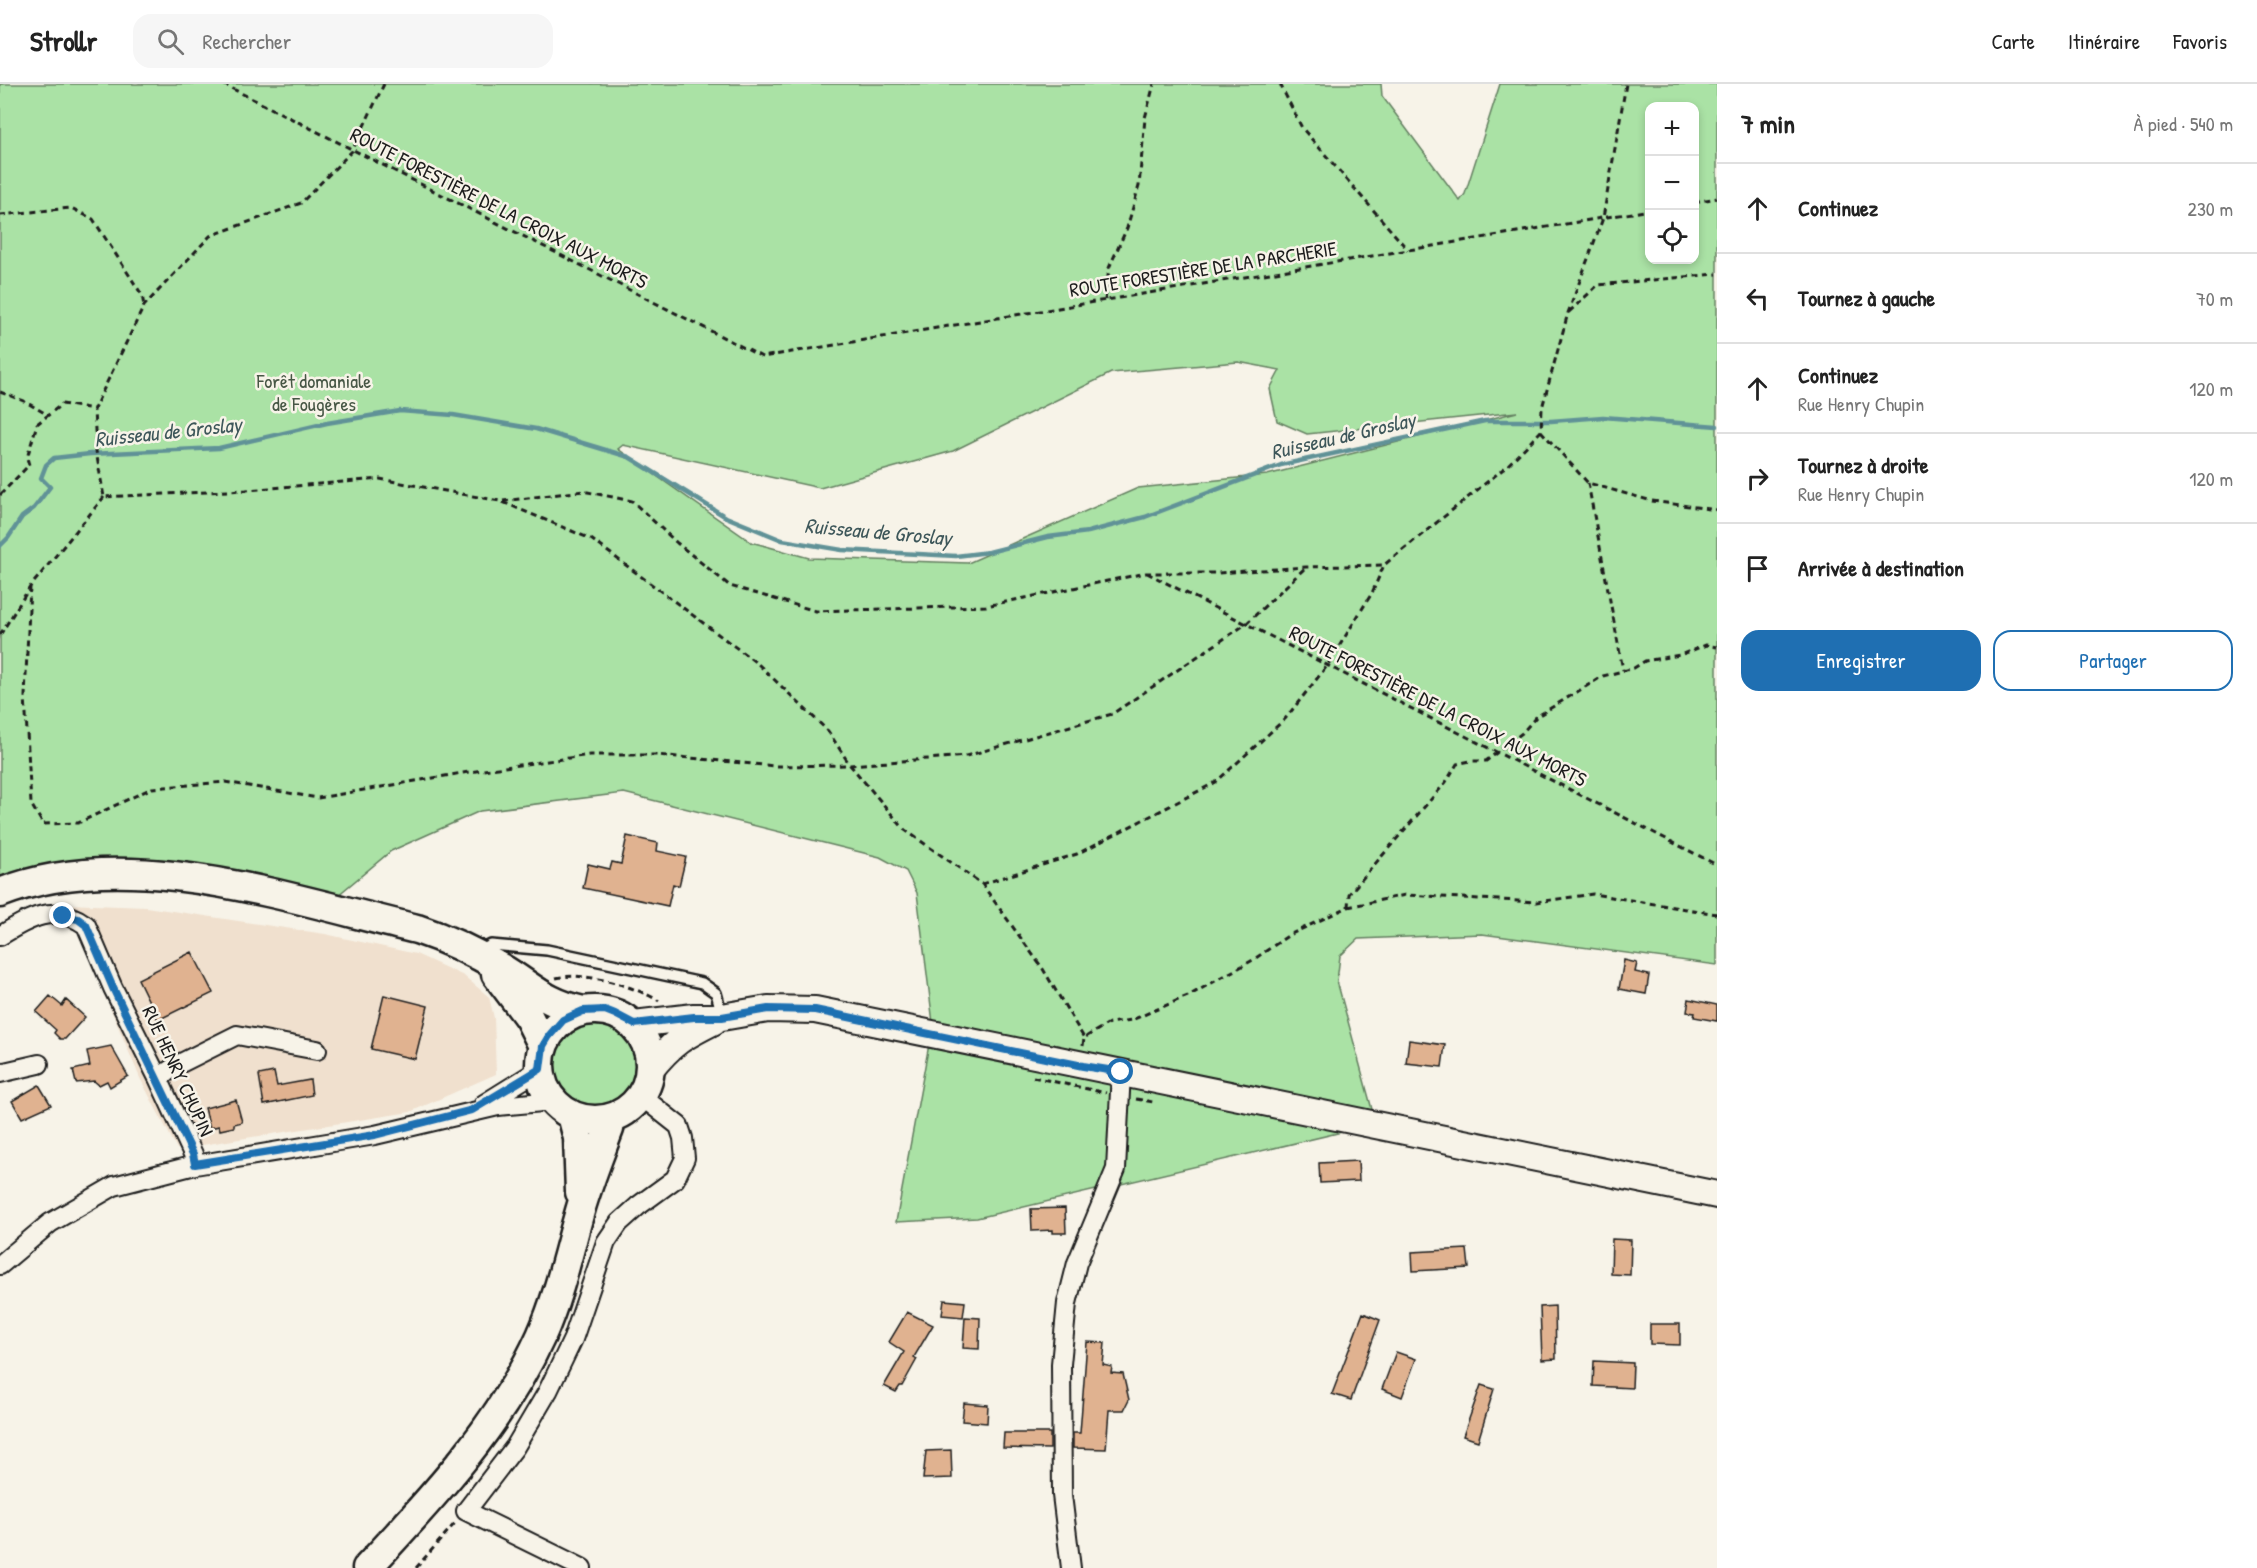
<!DOCTYPE html>
<html lang="fr">
<meta charset="utf-8">
<style>
:root{--surface:#fff;--page:#f6f6f6;--text:#222;--muted:#767676;--line:#e0e0e0;--accent:#1f6fb2}
body{margin:0;font-family:"Patrick Hand",sans-serif;background:var(--page);color:var(--text)}
.controls{position:absolute;right:18px;top:18px;display:grid;overflow:hidden;border-radius:12px;box-shadow:0 3px 9px #0003}
.controls button{width:54px;height:54px;display:grid;place-items:center;padding:0;border:0;border-bottom:2px solid var(--line);background:var(--surface);color:var(--text);font:30px sans-serif}
.stop{position:absolute;width:18px;height:18px;margin:-14px;border:4px solid #1f6fb2;border-radius:50%;background:#fff}
.stop.end{background:#1f6fb2;border-color:#fff;box-shadow:0 2px 6px #0008}
.list{margin:0;padding:0;list-style:none}
h2{display:flex;justify-content:space-between;align-items:center;height:78px;margin:0;padding:0 24px;font-size:26px}
h2 small{font-size:20px;font-weight:400;color:var(--muted)}
.list li{display:grid;grid-template-columns:39px 1fr auto;gap:18px;align-items:center;box-sizing:border-box;height:90px;padding:0 24px;border-top:2px solid var(--line)}
.list b{display:block;font-size:22px;white-space:nowrap}
.list p{margin:0;font-size:20px;white-space:nowrap;color:var(--muted)}
.list em{font-size:20px;font-style:normal;color:var(--muted)}
.actions{display:flex;gap:12px;padding:18px 24px}
.actions a{flex:1;padding:14px 0;border:2px solid var(--accent);border-radius:18px;text-align:center;font-size:21px;color:var(--accent)}
.actions .main{background:var(--accent);color:#fff}
.icon{flex:none;width:33px;height:33px;fill:none;stroke:currentColor;stroke-width:2;stroke-linecap:round;stroke-linejoin:round}
.map{position:relative;flex:none;width:1717px;height:1484px;overflow:hidden}
header{display:flex;align-items:center;gap:36px;box-sizing:border-box;height:84px;padding:0 30px;background:var(--surface);border-bottom:2px solid var(--line)}
header strong{font-size:28px}
nav{display:flex;gap:33px;margin-inline-start:auto;font-size:21px}
.search{width:420px;height:54px;background:var(--page);display:flex;align-items:center;gap:15px;box-sizing:border-box;padding:0 21px;border-radius:18px;color:var(--muted);font-size:22px}
main{display:flex}
aside{flex:1;background:var(--surface)}
.map>svg:first-child{display:block}
.built{fill:#f0e0ce}
.green{fill:#aae2a5;stroke:#637f60;stroke-width:1.5;fill-rule:evenodd}
.lines{fill:none;stroke-linecap:round;stroke-linejoin:round}
.stream{stroke:#619297;stroke-width:4.5}
.building{fill:#e0b290;stroke:#1c1c1c;stroke-width:1.5}
.service-casing{stroke:#1c1c1c;stroke-width:14}
.minor-casing{stroke:#1c1c1c;stroke-width:22}
.secondary-casing{stroke:#1c1c1c;stroke-width:30}
.primary-casing{stroke:#1c1c1c;stroke-width:33}
.path{stroke:#1c1c1c;stroke-width:3;stroke-dasharray:6 4.5;stroke-linecap:butt}
.service{stroke:#f7f3e8;stroke-width:9}
.minor{stroke:#f7f3e8;stroke-width:18}
.secondary{stroke:#f7f3e8;stroke-width:26}
.primary{stroke:#f7f3e8;stroke-width:28}
.route{stroke:#1f6fb2;stroke-width:8}
.labels{text-anchor:middle;stroke-width:5;stroke-linejoin:round;paint-order:stroke}
.street-label{font-size:20px;fill:#1c1c1c;stroke:#f7f3e8}
.park-label{font-size:20px;fill:#475745;stroke:#f7f3e8}
.water-label{font-size:21px;font-style:italic;fill:#3e575a;stroke:#f7f3e8}
</style>
<header>
<strong>Strollr</strong>
<div class="search"><svg class="icon" aria-label="search" viewBox="0 0 24 24"><circle cx="10" cy="10" r="6"/><path d="M15 15l6 6"/></svg>Rechercher</div>
<nav><a>Carte</a><a>Itinéraire</a><a>Favoris</a></nav>
</header>
<main>
<div class="map">
<svg width="1717" height="1484" viewBox="0 0 1717 1484">
<rect width="100%" height="100%" fill="#f7f3e8"/>
<filter id="ink" filterUnits="userSpaceOnUse"><feTurbulence type="fractalNoise" baseFrequency=".0167" numOctaves="2"/><feDisplacementMap in="SourceGraphic" scale="12" xChannelSelector="R" yChannelSelector="G"/><feConvolveMatrix kernelMatrix="1 2 1 2 8 2 1 2 1" color-interpolation-filters="sRGB"/></filter>
<g filter="url(#ink)">
<path class="built" d="M66,820L146,823L325,850L416,870L464,892L489,913L494,934L496,990L410,1028L177,1065L140,994Z"/>
<path class="green" d="M0,0H1381L1382,12L1460,117L1465,110L1500,0H1717V881L1482,850L1358,855L1340,872L1337,897L1376,1040L977,1134L896,1138L933,939L917,809L906,787L880,773L624,709L480,727L391,767L319,827L103,774L9,793L0,797ZM1650,22H1694V176H1650ZM1238,278L1280,286L1270,305L1277,337L1307,350L1517,328L1267,391L1138,404L968,479L809,474L751,458L618,365L623,361L820,404L953,367L1111,289Z
M551 981a44 44 0 1 1 88 0a44 44 0 1 1-88 0Z"/>
<g class="lines">
<path class="stream" d="M0,462L8,454L22,433L34,424L50,403L41,394L46,381L54,374L90,370L219,364L327,339L400,327L453,331L536,345L629,373L726,433L782,456L842,466L956,472L989,468L1048,453L1088,448L1145,433L1281,381L1485,337H1551L1603,333L1717,342"/>
</g>
<path class="building" d="M627,752L658,759L657,767L686,773L679,802L673,800L668,822L583,804L588,780L610,785L612,778L621,780Z
M192,868L213,909L158,936L138,895Z
M1624,876L1637,879L1635,888L1649,891L1646,910L1619,905Z
M384,911L428,922L415,975L371,965Z
M50,912L62,922L66,916L85,933L65,955H60L54,949L56,946L36,928Z
M1689,915L1717,921V937L1694,933L1695,929L1687,928Z
M1409,956L1445,961L1442,983L1406,979Z
M111,962L128,992L110,1003L107,997L99,1001L94,997L76,999L73,986L90,982L87,967Z
M274,988L277,1002L310,996L312,1011L264,1021L259,991Z
M39,1001L51,1021L22,1034L12,1017Z
M236,1016L242,1038L234,1040V1043L220,1046L219,1042L210,1044L205,1024Z
M1358,1077L1359,1097L1320,1099L1319,1079Z
M1065,1124L1066,1149H1053V1146L1032,1147L1031,1125Z
M1612,1155L1631,1156L1630,1191L1611,1190Z
M1467,1165L1469,1184L1413,1187L1412,1168Z
M944,1216L965,1218L963,1233L942,1231Z
M1555,1222L1556,1275L1542,1276L1540,1223Z
M907,1228L933,1241L914,1273L917,1275L902,1302H900L896,1308L884,1302L904,1268L889,1258Z
M1363,1229L1380,1236L1351,1316L1332,1310Z
M965,1233L980,1234L979,1265L963,1264Z
M1650,1240H1680V1261L1650,1260Z
M1087,1258L1105,1259L1103,1281L1112,1283L1111,1289L1123,1290L1129,1316L1124,1326H1109L1106,1365L1073,1364V1349H1080Z
M1396,1268L1416,1275L1402,1313L1382,1305Z
M1594,1277L1633,1279L1632,1304L1593,1302Z
M1481,1301L1494,1305L1478,1357L1463,1352Z
M964,1319L988,1321L987,1339L962,1337Z
M1004,1349H1050V1365L1003,1364Z
M951,1366L952,1394L923,1395L926,1367Z"/>
<g class="lines">
<g class="service-casing">
<path id="service" d="M479,867L491,861L547,866L702,899L716,909L722,931"/>
</g>
<g class="minor-casing">
<path id="minor" d="M0,852C27,835 55,818 86,841L113,904L158,994L193,1070L195,1081L375,1051L498,1022L554,1017
M0,989L39,980
M158,994L179,980L237,951L317,966
M484,1020L540,985
M0,1181L50,1139L114,1102L195,1081
M582,1484L466,1427L515,1363L548,1307L573,1255L606,1158L619,1139L638,1122L675,1095L685,1074L683,1054L679,1042L641,1012
M1071,1484L1062,1411L1061,1280L1067,1219L1077,1179L1116,1085L1121,988"/>
</g>
<g class="secondary-casing">
<path id="secondary" d="M634,940L694,933H722L768,925L815,926L1717,1111
M650,986C672,958 684,952 714,937"/>
</g>
<g class="primary-casing">
<path id="primary" d="M0,809C127,758 290,815 417,845C447,855 474,868 501,884C533,903 545,919 583,927
M496,890L529,934L543,962
M540 981a55 55 0 1 1 110 0a55 55 0 1 1-110 0Z
M572,1031L578,1054L580,1108
M367,1484C433,1413 500,1342 541,1252C559,1212 568,1169 580,1127C588,1099 599,1072 609,1045L611,1034"/>
</g>
<path class="path" d="M223,0L762,273L1650,126
M384,0L352,67L301,119L210,152L144,222L94,325L96,367L104,413L246,406L380,395L500,417L591,455L758,580L828,647L850,681L905,746L982,800L1043,885L1084,954
M1280,0L1302,44L1408,166
M1694,118L1717,114
M0,131L71,124L93,135L142,211L144,222
M1105,216L1109,184L1127,144L1139,102L1145,34L1154,0
M1569,228L1598,201L1717,190
M0,308L24,317L48,331
M1541,347L1588,399L1652,417L1717,426
M1588,399L1623,586
M0,411L29,381L27,374L37,340L62,320L94,325
M503,417L583,407L632,417L677,459L730,502L816,527L986,522L1146,489H1217L1306,483L1384,481
M1147,489L1717,781
M30,503L25,612L31,720L43,740L78,739L152,704L225,698L318,714L462,689L590,671H657L775,682L850,681L966,672L1112,630L1246,540L1306,483
M0,551L30,503L104,413
M982,800L1077,770L1216,698L1285,635L1327,582L1372,509L1384,481L1507,382L1541,347L1542,324L1568,229L1603,134L1626,0
M1348,823L1405,811L1537,818L1593,810L1717,830
M556,894C583,887 635,902 659,917
M1083,962L1084,954L1109,939L1132,936L1190,911L1253,876L1289,851L1348,823L1349,810L1446,698L1457,680L1470,677H1486L1522,649L1536,633L1603,592L1634,584L1645,577L1680,571L1706,561L1717,563
M1033,993L1106,1009
M1136,1015L1153,1018
M416,1484L456,1438"/>
<use href="#service" class="service"/>
<use href="#minor" class="minor"/>
<use href="#secondary" class="secondary"/>
<use href="#primary" class="primary"/>
</g>
</g>
<g class="lines" filter="url(#ink)">
<path class="route" d="M63,832L78,835L86,841L113,904L193,1070L195,1080L375,1051L472,1026L540,985L543,962L549,952L563,936L583,927L605,926L615,930L634,940L694,933H722L768,925L815,926L1083,982L1121,988"/>
</g>
<g class="labels">
<g class="street-label">
<text transform="translate(499 124) rotate(27)" y="7">ROUTE FORESTIÈRE DE LA CROIX AUX MORTS</text>
<text transform="translate(1203 185) rotate(-9)" y="7">ROUTE FORESTIÈRE DE LA PARCHERIE</text>
<text transform="translate(1438 622) rotate(27)" y="7">ROUTE FORESTIÈRE DE LA CROIX AUX MORTS</text>
<text transform="translate(178 987) rotate(65)" y="7">RUE HENRY CHUPIN</text>
</g>
<g class="park-label">
<text x="314" y="304">Forêt domaniale<tspan x="314" dy="23">de Fougères</tspan></text>
</g>
<g class="water-label">
<text transform="translate(168 348) rotate(-6)" y="7">Ruisseau de Groslay</text>
<text transform="translate(1343 352) rotate(-13)" y="7">Ruisseau de Groslay</text>
<text transform="translate(878 448) rotate(5)" y="7">Ruisseau de Groslay</text>
</g>
</g>
</svg>
<div class="controls">
<button>+</button>
<button>−</button>
<button><svg class="icon" aria-label="locate" viewBox="0 0 24 24"><circle cx="12" cy="12" r="6"/><path d="M12 2v4M12 18v4M2 12h4M18 12h4"/></svg></button>
</div>
<div class="stop" style="left:1121px;top:988px"></div>
<div class="stop end" style="left:63px;top:832px"></div>
</div>
<aside>
<h2>7 min<small>À pied · 540 m</small></h2>
<ul class="list">
<li><svg class="icon" aria-label="ahead" viewBox="0 0 24 24"><path d="M12 20V5M6 11l6-6 6 6"/></svg><div><b>Continuez</b></div><em>230 m</em></li>
<li><svg class="icon" aria-label="left" viewBox="0 0 24 24"><path d="M17 20v-9H6M10 6l-5 5 5 5"/></svg><div><b>Tournez à gauche</b></div><em>70 m</em></li>
<li><svg class="icon" aria-label="ahead" viewBox="0 0 24 24"><path d="M12 20V5M6 11l6-6 6 6"/></svg><div><b>Continuez</b><p>Rue Henry Chupin</p></div><em>120 m</em></li>
<li><svg class="icon" aria-label="right" viewBox="0 0 24 24"><path d="M7 20v-9h11M14 6l5 5-5 5"/></svg><div><b>Tournez à droite</b><p>Rue Henry Chupin</p></div><em>120 m</em></li>
<li><svg class="icon" aria-label="arrive" viewBox="0 0 24 24"><path d="M6 21V4h12l-3 4 3 4H6"/></svg><div><b>Arrivée à destination</b></div></li>
</ul>
<div class="actions"><a class="main">Enregistrer</a><a>Partager</a></div>
</aside>
</main>
